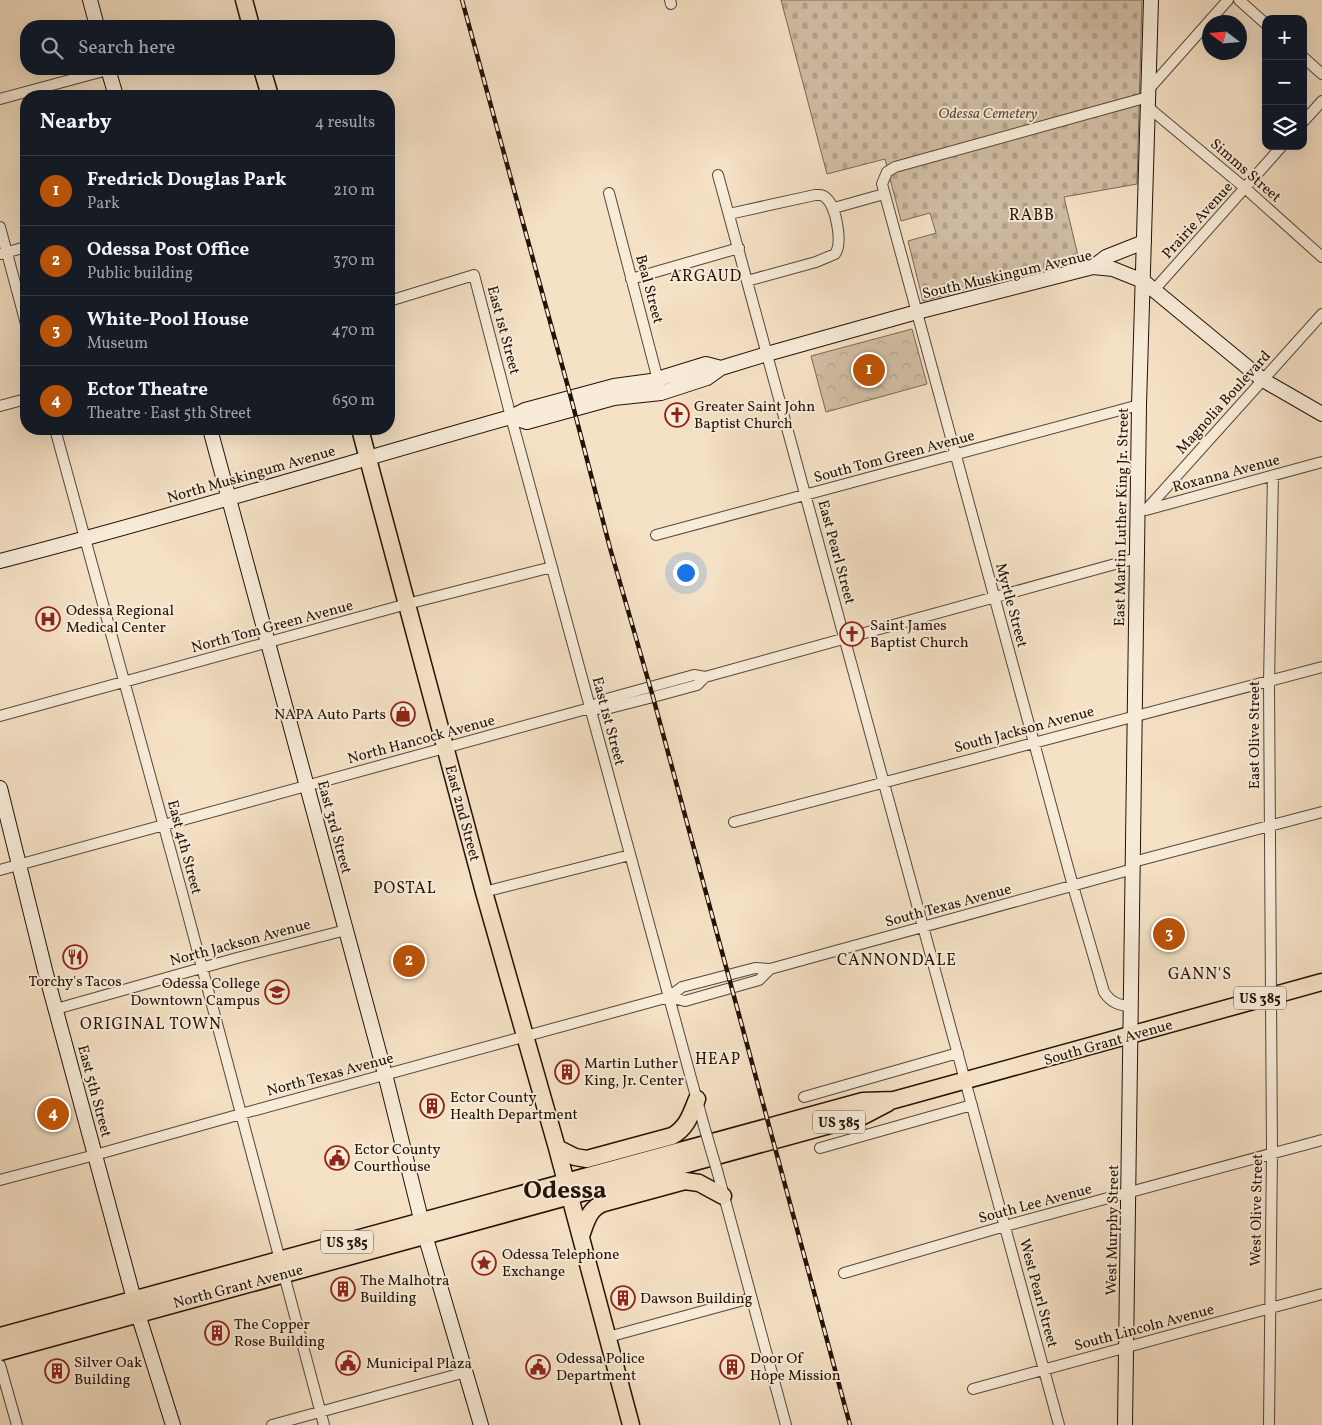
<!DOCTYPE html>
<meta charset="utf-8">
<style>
:root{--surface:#171b24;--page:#20242c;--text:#f1f3f6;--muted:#9ea1a6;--line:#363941;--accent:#b45309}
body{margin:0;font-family:Vollkorn,serif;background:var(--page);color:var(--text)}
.controls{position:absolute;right:15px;top:15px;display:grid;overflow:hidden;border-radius:10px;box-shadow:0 5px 20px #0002}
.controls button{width:45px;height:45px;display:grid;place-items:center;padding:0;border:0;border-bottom:1px solid var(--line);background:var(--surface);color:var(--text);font:25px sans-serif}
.compass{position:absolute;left:1202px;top:15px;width:45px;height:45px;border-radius:50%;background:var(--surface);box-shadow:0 5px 20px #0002;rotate:286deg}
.you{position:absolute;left:685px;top:572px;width:18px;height:18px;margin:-12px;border:4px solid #fff;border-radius:50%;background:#1a73e8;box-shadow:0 0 0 8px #1a73e833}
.badge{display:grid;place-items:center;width:32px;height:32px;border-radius:50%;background:var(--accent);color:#fff;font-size:16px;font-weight:700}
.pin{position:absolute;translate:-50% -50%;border:2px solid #fff;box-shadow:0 1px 5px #0006}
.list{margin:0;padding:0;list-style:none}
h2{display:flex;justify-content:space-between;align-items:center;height:65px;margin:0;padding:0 20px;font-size:21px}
h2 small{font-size:16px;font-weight:400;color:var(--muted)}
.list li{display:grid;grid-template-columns:32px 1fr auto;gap:15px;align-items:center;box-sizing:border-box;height:70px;padding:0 20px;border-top:1px solid var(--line)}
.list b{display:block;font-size:19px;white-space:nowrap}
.list p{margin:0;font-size:16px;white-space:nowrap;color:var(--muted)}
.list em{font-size:16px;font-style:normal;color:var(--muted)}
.icon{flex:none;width:28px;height:28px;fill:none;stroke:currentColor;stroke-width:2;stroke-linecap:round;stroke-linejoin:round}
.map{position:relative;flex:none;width:1322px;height:1425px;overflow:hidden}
.search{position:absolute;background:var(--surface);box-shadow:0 5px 20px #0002;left:20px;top:20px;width:375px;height:55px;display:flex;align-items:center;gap:12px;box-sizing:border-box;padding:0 18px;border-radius:20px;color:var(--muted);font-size:19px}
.panel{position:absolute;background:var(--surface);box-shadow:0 5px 20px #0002;left:20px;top:90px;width:375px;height:345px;border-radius:20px}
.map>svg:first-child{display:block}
.cemetery{fill:url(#cemetery-stones);stroke:#7a6856}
.park{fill:url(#park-crowns);stroke:#7a6856}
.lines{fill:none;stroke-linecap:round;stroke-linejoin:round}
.street-casing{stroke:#584536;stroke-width:12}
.secondary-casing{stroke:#241107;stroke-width:16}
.primary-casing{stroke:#241107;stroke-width:19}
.street{stroke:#f8ecd9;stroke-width:10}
.secondary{stroke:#f8ecd9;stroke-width:14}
.primary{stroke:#f5e1c5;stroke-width:16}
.rail-casing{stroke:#241107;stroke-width:4.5}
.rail{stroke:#f8ecd9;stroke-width:2.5;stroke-dasharray:8;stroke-linecap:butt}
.street-bridge-casing{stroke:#584536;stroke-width:12;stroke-linecap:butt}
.street-bridge{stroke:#f8ecd9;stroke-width:10}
.labels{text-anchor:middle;stroke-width:4;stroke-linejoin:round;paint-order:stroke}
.shield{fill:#f8ecd9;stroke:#645346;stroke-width:1}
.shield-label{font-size:14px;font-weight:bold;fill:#241107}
.park-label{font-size:15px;font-style:italic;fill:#614e3e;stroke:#f8ecd9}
.street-label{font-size:15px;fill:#241107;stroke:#f8ecd9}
.poi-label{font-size:15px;fill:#241107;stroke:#f8ecd9;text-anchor:start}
.neighbourhood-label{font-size:16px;letter-spacing:1px;fill:#241107;stroke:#f8ecd9}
.town-label{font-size:25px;font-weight:bold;fill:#241107;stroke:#f8ecd9}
</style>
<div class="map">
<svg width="1322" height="1425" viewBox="0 0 1322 1425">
<defs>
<pattern id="cemetery-stones" width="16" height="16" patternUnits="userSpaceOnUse" patternTransform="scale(1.25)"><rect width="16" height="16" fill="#d1bea5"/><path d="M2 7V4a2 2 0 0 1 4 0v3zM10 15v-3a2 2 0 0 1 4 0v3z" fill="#b3a28d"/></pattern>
<pattern id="park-crowns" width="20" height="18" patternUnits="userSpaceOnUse" patternTransform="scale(1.25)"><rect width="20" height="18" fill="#d1bea5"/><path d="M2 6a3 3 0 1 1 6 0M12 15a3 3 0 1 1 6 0" fill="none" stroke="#b3a28d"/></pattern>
</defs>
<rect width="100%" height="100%" fill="#f5e1c5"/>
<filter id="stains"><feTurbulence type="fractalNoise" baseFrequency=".004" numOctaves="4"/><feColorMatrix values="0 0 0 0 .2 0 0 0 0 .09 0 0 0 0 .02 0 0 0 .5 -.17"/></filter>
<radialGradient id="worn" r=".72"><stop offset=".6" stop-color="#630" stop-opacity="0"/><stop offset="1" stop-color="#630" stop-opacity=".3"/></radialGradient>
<path class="cemetery" d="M781,0H1142L1137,184L1064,197L1079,260L923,301L908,241L936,233L930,213L901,221L885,159L827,174Z"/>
<path class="park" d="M912,329L927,384L826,412L811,356Z"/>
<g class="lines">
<g class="street-casing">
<path id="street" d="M670,0L671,4
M1239,0L1266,24
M1303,57L1322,74
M1149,89L1228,0
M0,99L111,69
M1148,107L1245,188L1322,257
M1303,122L1322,101
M718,175L1059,1425
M609,193L659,384
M834,208L884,194
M729,214L815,195C819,195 823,194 826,198C836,206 843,243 835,254L816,262L747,281
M0,227L26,324
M1,254L26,247
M631,279L739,248
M1154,290L1282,146
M389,301L474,275L511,417L704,1126
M0,406L26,399
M55,429L183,896L324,1425
M1146,510L1322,314
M1146,510L1322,462
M656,535L1139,405
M590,708L606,709L653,697L697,685L705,677
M0,716L407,604L552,567
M734,822L1322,667
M1133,862L1322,812
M0,870L590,708L603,700L694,675L705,677L1137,558
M484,892L630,855
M669,997L685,1001L759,980L770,969
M1132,1007C1119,1005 1111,1003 1104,992L1073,886L882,184L887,172L895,167L1148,97
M56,1009L237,958L346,930
M804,1097L958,1053
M820,1148L972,1105
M718,1174L786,1425
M0,1180L95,1155L241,1114L669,997L682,987L755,968L770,969L1133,869
M844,1273L1005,1226L1322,1140
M608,1337L751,1298
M0,1365L17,1425
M973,1389L1322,1294
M272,1425L466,1372
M1269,1425L1272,1153L1269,682L1273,476"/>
</g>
<g class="secondary-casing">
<path id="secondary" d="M90,0L97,26
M108,69L116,96
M1093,267L1106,257L1144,242
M511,417L527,422L614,398L661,393L707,378L721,368L767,354L917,312L1093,267L1113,269L1143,281L1263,380L1322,414
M210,429L385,1074L425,1235L481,1425
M0,561C171,517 341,465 511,417L525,410L614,386L651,381L706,364L721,368
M0,788L46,974L138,1314L173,1425
M1125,1425L1139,405L1151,0"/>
</g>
<g class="primary-casing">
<path id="primary" d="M244,0L251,26
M262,69L270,96
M360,429L484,892L557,1148L631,1425
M557,1148L575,1157L587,1159L672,1136C687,1128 691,1114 697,1099
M581,1236C586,1222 589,1208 604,1203L685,1181L699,1183L723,1196
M0,1336L863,1101L894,1100L1322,982
M0,1352L863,1116L888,1103"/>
</g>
<use href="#street" class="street"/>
<use href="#secondary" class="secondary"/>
<use href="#primary" class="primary"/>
<g class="rail-casing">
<path id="rail" d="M462,0L571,398L610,548L653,697L850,1425"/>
</g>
<use href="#rail" class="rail"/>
<g class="street-bridge-casing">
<path id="street-bridge" d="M704,1126L718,1174"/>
</g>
<use href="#street-bridge" class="street-bridge"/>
</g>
<defs>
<g id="church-ring" transform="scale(1.25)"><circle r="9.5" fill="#f8ecd9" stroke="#8f2418" stroke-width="1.5"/><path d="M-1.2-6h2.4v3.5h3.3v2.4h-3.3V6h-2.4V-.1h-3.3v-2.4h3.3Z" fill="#8f2418"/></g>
<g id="hospital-ring" transform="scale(1.25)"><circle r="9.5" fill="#f8ecd9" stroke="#8f2418" stroke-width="1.5"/><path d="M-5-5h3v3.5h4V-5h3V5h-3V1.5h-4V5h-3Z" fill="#8f2418"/></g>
<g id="shop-ring" transform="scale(1.25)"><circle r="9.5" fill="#f8ecd9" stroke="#8f2418" stroke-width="1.5"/><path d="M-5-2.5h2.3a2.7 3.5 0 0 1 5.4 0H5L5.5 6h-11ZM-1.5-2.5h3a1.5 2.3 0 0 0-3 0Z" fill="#8f2418"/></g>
<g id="restaurant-ring" transform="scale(1.25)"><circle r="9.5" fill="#f8ecd9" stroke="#8f2418" stroke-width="1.5"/><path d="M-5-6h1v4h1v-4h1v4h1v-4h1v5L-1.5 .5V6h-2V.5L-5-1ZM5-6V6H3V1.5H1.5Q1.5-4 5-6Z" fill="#8f2418"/></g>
<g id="university-ring" transform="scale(1.25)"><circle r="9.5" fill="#f8ecd9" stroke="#8f2418" stroke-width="1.5"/><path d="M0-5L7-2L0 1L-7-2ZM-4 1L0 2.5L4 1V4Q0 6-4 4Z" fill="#8f2418"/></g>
<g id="building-ring" transform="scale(1.25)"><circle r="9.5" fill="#f8ecd9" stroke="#8f2418" stroke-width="1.5"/><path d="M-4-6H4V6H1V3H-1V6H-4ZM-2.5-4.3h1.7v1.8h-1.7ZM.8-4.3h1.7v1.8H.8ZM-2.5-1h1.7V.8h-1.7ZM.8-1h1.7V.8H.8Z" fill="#8f2418"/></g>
<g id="civic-ring" transform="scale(1.25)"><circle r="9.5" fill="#f8ecd9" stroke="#8f2418" stroke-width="1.5"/><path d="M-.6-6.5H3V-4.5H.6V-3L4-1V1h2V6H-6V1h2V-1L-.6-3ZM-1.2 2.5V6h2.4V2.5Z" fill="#8f2418"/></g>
<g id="sight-ring" transform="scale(1.25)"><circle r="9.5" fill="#f8ecd9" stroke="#8f2418" stroke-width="1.5"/><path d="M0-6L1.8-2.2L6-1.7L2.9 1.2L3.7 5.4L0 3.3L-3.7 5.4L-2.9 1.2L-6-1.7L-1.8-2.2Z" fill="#8f2418"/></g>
</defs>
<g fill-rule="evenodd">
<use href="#church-ring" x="677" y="415"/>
<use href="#hospital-ring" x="48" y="619"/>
<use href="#church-ring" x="852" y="634"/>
<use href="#shop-ring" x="403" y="714"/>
<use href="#restaurant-ring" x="75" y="957"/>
<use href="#university-ring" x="277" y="992"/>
<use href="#building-ring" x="567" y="1072"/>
<use href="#building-ring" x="432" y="1106"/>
<use href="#civic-ring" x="337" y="1158"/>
<use href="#sight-ring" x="484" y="1263"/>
<use href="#building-ring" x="343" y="1289"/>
<use href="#building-ring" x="623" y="1298"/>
<use href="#building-ring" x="217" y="1333"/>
<use href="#civic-ring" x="348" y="1363"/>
<use href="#civic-ring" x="538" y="1367"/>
<use href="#building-ring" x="732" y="1367"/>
<use href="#building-ring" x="57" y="1371"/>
</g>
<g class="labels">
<g class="shield">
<rect x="1234" y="986.5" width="52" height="23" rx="4"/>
<rect x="813" y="1110.5" width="52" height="23" rx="4"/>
<rect x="321" y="1230.5" width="52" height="23" rx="4"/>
</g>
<g class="shield-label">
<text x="1260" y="1003">US 385</text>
<text x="839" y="1127">US 385</text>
<text x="347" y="1247">US 385</text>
</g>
<g class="park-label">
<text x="988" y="118">Odessa Cemetery</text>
</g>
<g class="street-label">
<text transform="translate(1246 170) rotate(41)" y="5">Simms Street</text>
<text transform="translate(1197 220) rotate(-48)" y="5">Prairie Avenue</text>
<text transform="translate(1007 274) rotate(-13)" y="5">South Muskingum Avenue</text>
<text transform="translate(650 289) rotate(75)" y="5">Beal Street</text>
<text transform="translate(504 330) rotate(75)" y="5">East 1st Street</text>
<text transform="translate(1223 402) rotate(-48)" y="5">Magnolia Boulevard</text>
<text transform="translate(894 456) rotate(-15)" y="5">South Tom Green Avenue</text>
<text transform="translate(1226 473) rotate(-15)" y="5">Roxanna Avenue</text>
<text transform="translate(251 474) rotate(-16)" y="5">North Muskingum Avenue</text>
<text transform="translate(1121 517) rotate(-89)" y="5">East Martin Luther King Jr. Street</text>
<text transform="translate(837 552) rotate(75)" y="5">East Pearl Street</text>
<text transform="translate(1012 605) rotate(75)" y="5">Myrtle Street</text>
<text transform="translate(272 626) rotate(-15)" y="5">North Tom Green Avenue</text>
<text transform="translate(609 721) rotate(75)" y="5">East 1st Street</text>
<text transform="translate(1024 729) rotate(-15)" y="5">South Jackson Avenue</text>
<text transform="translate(1254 735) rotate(-90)" y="5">East Olive Street</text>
<text transform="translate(421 739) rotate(-15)" y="5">North Hancock Avenue</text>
<text transform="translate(463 813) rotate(75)" y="5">East 2nd Street</text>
<text transform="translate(335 827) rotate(75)" y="5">East 3rd Street</text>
<text transform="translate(185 847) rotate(75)" y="5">East 4th Street</text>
<text transform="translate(948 905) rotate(-15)" y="5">South Texas Avenue</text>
<text transform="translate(240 942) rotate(-15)" y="5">North Jackson Avenue</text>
<text transform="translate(1108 1042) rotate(-16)" y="5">South Grant Avenue</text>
<text transform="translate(330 1074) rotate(-15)" y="5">North Texas Avenue</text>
<text transform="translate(95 1091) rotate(75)" y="5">East 5th Street</text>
<text transform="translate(1035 1203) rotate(-15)" y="5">South Lee Avenue</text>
<text transform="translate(1256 1210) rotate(-89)" y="5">West Olive Street</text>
<text transform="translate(1112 1230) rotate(-89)" y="5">West Murphy Street</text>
<text transform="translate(238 1286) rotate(-15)" y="5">North Grant Avenue</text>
<text transform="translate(1039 1293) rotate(75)" y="5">West Pearl Street</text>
<text transform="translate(1144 1327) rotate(-15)" y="5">South Lincoln Avenue</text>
</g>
<g class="poi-label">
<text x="694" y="411">Greater Saint John<tspan x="694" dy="17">Baptist Church</tspan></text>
<text x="66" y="615">Odessa Regional<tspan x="66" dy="17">Medical Center</tspan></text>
<text x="870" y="630">Saint James<tspan x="870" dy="17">Baptist Church</tspan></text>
<text x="386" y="719" text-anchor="end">NAPA Auto Parts</text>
<text x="75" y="986" text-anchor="middle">Torchy's Tacos</text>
<text x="260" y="988" text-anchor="end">Odessa College<tspan x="260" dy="17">Downtown Campus</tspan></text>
<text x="584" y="1068">Martin Luther<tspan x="584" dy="17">King, Jr. Center</tspan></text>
<text x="450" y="1102">Ector County<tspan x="450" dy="17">Health Department</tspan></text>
<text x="354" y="1154">Ector County<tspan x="354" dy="17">Courthouse</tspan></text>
<text x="502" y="1259">Odessa Telephone<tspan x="502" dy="17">Exchange</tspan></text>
<text x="360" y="1285">The Malhotra<tspan x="360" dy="17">Building</tspan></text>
<text x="640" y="1303">Dawson Building</text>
<text x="234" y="1329">The Copper<tspan x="234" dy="17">Rose Building</tspan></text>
<text x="556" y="1363">Odessa Police<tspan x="556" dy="17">Department</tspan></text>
<text x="750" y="1363">Door Of<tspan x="750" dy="17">Hope Mission</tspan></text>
<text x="74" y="1367">Silver Oak<tspan x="74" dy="17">Building</tspan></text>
<text x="366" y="1368">Municipal Plaza</text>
</g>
<g class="neighbourhood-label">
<text x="1032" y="220">RABB</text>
<text x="706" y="281">ARGAUD</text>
<text x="405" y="893">POSTAL</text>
<text x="897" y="965">CANNONDALE</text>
<text x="1200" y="979">GANN'S</text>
<text x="151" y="1029">ORIGINAL TOWN</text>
<text x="718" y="1064">HEAP</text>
</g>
<g class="town-label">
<text x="565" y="1198">Odessa</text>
</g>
</g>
<rect width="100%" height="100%" filter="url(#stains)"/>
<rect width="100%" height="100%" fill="url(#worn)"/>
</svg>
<div class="controls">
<button>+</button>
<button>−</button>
<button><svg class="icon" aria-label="layers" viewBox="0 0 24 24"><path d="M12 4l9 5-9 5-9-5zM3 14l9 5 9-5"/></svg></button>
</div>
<svg class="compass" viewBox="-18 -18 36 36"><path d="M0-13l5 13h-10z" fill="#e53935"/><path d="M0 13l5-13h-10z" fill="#9ea1a6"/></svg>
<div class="you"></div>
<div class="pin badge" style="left:869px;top:370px">1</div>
<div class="pin badge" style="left:409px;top:961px">2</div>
<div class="pin badge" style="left:1169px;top:934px">3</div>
<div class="pin badge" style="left:53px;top:1114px">4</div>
<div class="search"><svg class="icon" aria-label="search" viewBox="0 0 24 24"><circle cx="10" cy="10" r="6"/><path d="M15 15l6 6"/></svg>Search here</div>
<section class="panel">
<h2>Nearby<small>4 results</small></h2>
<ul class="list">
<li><span class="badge">1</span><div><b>Fredrick Douglas Park</b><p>Park</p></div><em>210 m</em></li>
<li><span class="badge">2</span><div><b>Odessa Post Office</b><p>Public building</p></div><em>370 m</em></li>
<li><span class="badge">3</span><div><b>White-Pool House</b><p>Museum</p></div><em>470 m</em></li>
<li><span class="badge">4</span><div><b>Ector Theatre</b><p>Theatre · East 5th Street</p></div><em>650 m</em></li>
</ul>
</section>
</div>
